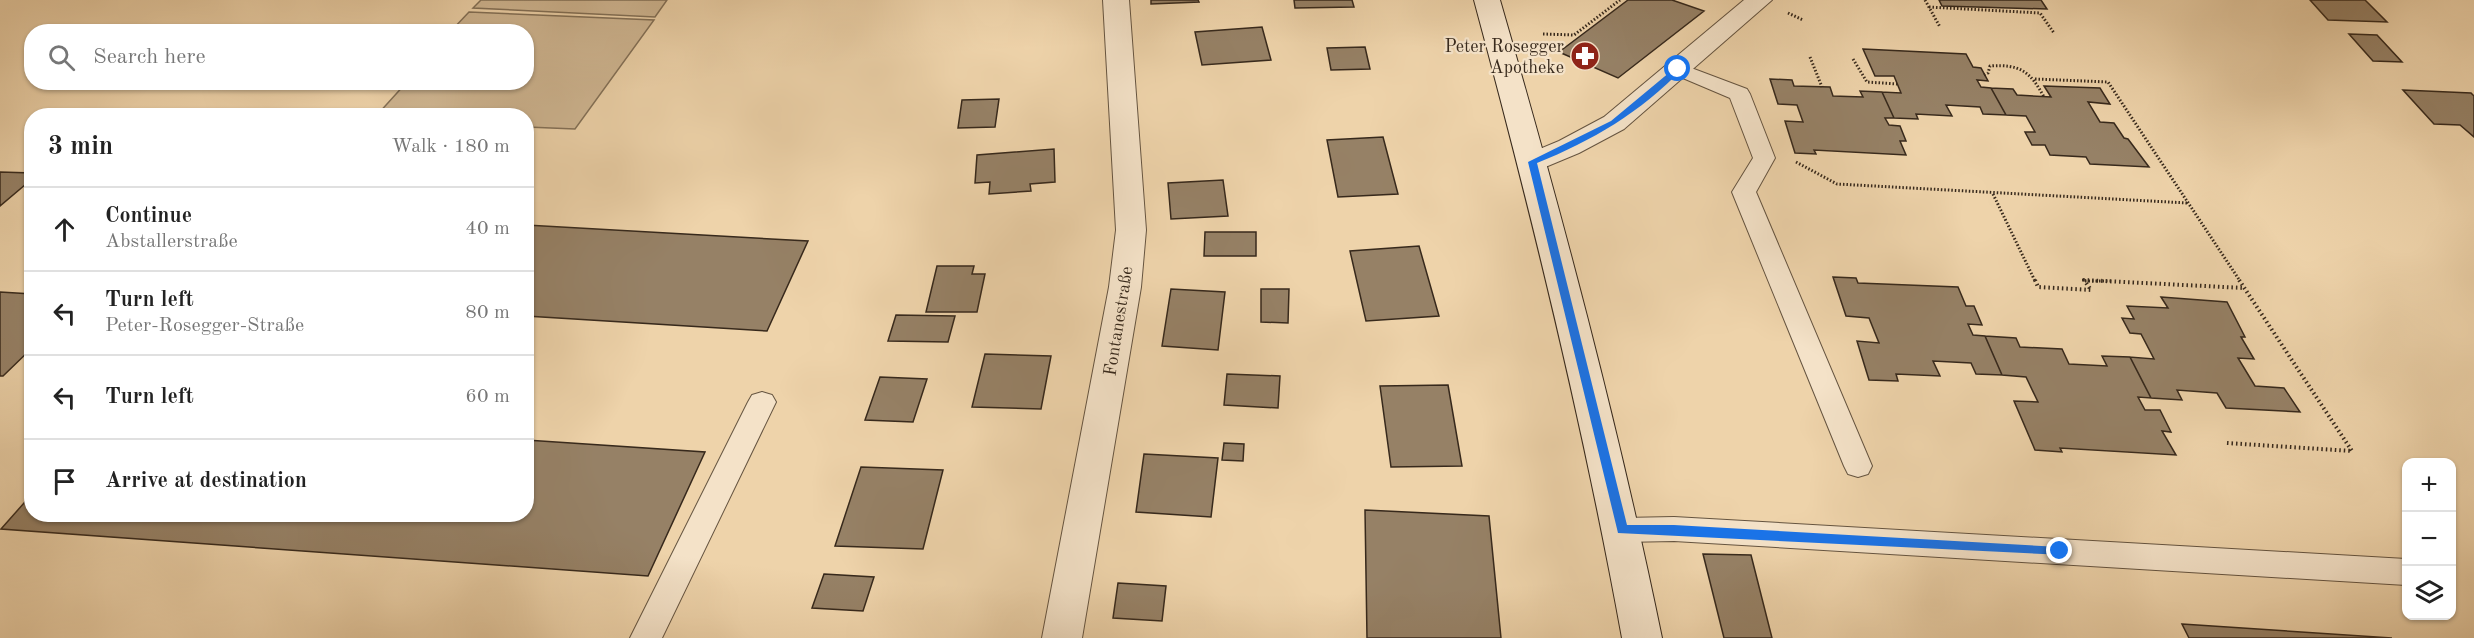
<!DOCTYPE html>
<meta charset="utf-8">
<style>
:root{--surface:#fff;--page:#f6f6f6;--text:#222;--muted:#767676;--line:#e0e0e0}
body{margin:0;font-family:"Old Standard TT",serif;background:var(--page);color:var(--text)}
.controls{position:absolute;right:18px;bottom:18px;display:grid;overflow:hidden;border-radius:12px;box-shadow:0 2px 4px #0004}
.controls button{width:54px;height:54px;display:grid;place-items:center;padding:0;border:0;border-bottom:2px solid var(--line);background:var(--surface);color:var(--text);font:30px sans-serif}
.stop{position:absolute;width:18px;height:18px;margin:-14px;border:4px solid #1a73e8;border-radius:50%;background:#fff}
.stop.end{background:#1a73e8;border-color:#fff;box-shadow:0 2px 6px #0008}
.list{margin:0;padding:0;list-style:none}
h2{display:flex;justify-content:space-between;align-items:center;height:78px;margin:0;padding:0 24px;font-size:26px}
h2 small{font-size:20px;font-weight:400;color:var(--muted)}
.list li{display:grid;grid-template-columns:39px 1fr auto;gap:18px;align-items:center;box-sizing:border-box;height:84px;padding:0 24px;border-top:2px solid var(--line)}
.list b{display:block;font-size:22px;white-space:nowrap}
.list p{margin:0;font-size:20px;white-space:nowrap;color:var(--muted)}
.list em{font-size:20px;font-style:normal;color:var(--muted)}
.icon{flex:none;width:33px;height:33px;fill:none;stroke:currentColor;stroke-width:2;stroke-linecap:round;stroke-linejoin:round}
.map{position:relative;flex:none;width:2474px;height:638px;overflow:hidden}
.search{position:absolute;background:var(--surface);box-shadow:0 2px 4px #0004;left:24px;top:24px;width:510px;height:66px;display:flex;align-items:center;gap:15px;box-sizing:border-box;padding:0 21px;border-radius:24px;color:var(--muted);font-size:22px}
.panel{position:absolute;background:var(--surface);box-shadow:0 2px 4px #0004;left:24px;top:108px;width:510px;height:414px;border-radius:24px}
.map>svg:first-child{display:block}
.green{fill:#cfb692;stroke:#837057;stroke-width:1.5}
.building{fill:#968166;stroke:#37291c;stroke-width:1.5}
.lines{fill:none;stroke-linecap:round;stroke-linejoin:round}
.lane-casing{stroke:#655440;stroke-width:2}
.street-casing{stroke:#655440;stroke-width:2}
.secondary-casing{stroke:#37291c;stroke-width:2}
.path-far1{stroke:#37291c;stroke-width:3;stroke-dasharray:1.5 2;stroke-linecap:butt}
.path{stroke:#37291c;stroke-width:4;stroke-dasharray:1.5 3;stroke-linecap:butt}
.lane{fill:#f4e2c8;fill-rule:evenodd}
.street{fill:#f4e2c8;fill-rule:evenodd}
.secondary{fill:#f4e2c8;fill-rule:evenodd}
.route{fill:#1a73e8}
.labels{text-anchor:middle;stroke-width:4.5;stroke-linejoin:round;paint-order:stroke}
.poi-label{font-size:18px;fill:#37291c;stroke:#f4e2c8;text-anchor:end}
.street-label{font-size:18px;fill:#37291c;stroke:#f4e2c8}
</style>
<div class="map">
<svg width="2474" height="638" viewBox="0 0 2474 638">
<rect width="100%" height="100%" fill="#eed3aa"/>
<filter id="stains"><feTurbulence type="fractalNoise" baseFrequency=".00333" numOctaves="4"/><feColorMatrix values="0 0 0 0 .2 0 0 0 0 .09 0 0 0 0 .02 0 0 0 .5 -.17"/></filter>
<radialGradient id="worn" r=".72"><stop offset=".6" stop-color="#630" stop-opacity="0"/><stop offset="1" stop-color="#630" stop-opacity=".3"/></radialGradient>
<path class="green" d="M481,0H667L655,17L473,8Z
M469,12L654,20L575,129L527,127L526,116L377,115L406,83L526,82V32L451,31Z"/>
<path class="building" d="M1151,0H1198L1199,2L1151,4Z
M1294,0H1352L1354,7L1295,8Z
M1628,0H1672L1704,11L1618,78L1559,52Z
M1939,0H2041L2047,9L1942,6Z
M2310,0H2365L2387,22L2328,20Z
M1262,27L1271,60L1202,65L1195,32Z
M2349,34L2377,35L2402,62L2373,61Z
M1365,47L1370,69L1331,70L1327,48Z
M1863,49L1966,54L1973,67L1981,68L1988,81L1977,80L1981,87L1991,88L2006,115L1983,114L1980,107L1946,105L1952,116L1916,114L1918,119L1894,118L1882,92L1901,93L1894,76H1875Z
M1770,79L1792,80L1794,86L1830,87L1833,96L1863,97L1860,91L1882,92L1894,118H1885L1889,125L1900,126L1906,141H1900L1906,155L1814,150L1816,154L1795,153L1785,121L1803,122L1797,105L1778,104Z
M2044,86L2100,88L2110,104L2088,102L2100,122L2114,123L2124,138L2128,139L2149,167L2090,164L2086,157L2050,155L2045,145H2032L2025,132H2035L2026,116L2006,115L1991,88L2013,89L2017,95L2051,97Z
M2403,90L2471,93L2474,96V137L2460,125L2434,124Z
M999,99L995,127L958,128L962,100Z
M1383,137L1398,194L1338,197L1327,140Z
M1054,149L1055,182L1030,184L1031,191L989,194L990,182L975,183L977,155Z
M0,172L32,173V179L0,206Z
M1223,180L1228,216L1171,219L1168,183Z
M526,225L808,241L767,331L526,316Z
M1205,232H1256V256H1204Z
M1419,246L1439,316L1366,321L1350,251Z
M937,266H974L972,274H985L977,312H926Z
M1833,277L1856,278L1858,283L1958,287L1966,306H1974L1982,325L1968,324L1973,335L1985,336L2002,375L1976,374L1971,363L1933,361L1940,376L1896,374L1898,381L1869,380L1857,341L1879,343L1869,318L1846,316Z
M1171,289L1225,292L1218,350L1162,346Z
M1261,289H1289L1288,323L1261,322Z
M0,292L32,294V348L3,376H0Z
M2161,297L2227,302L2245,337H2241L2254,359L2238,358L2255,386L2284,388L2300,412L2226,408L2217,393L2177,390L2182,400L2151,398L2130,357L2154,359L2141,334L2130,333L2122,318L2134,319L2127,306L2168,308Z
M896,315L955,316L948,342L888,341Z
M1985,336L2016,338L2020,347L2062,349L2069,364L2107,366L2102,356L2130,357L2151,398L2138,397L2145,410H2160L2171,432L2162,431L2176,455L2060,448L2062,452L2035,450L2014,401L2038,402L2026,377L2002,375Z
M985,354L1051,356L1041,409L972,407Z
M1227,374L1280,376L1278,408L1224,405Z
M880,377L927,379L913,422L865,420Z
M1448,385L1462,466L1391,467L1380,386Z
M526,440L705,452L648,576L1,529L32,494V514H526Z
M1224,443L1244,444L1243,461L1222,460Z
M1144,454L1218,458L1211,517L1136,512Z
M861,467L943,470L923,549L835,546Z
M1365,510L1489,516L1501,638H1367Z
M1703,554L1751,555L1772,638H1724Z
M824,574L874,577L863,611L812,608Z
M1118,583L1166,586L1162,621L1113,618Z
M2182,624L2392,638H2189Z"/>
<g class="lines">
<g class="lane-casing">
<path id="lane" d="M1678,63L1747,89L1750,94L1775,158L1756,192L1872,466L1868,474L1858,477L1848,474L1844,466L1732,192L1753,158L1730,98L1671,73L1668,69L1671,65Z
M762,392L772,395L776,402L662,638H630L748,402L752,395Z
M1674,517L2406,559V585L1674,541L1622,542L1612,539L1607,530L1612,521L1622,518Z"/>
</g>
<g class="street-casing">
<path id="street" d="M1103,0H1129L1146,230L1141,287L1082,638H1042L1109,287L1116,230Z
M1744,0H1772L1624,129L1579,153L1543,168L1533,171L1523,168L1518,162L1523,156L1559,141L1604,117Z"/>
</g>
<g class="secondary-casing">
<path id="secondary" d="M1474,0H1500C1561,211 1618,423 1662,638H1622C1583,423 1531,211 1474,0Z"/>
</g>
<path class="path-far1" d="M1925,0L1940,27
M1929,7L2040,13L2054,33
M1788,13L1803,20
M1543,34L1574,35L1620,0
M1810,57L1822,87
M1853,59L1867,82L1897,84
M1984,75L1988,73L1990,66C2020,64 2030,71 2044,97
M2035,79L2108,82L2240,281
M1796,162L1837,184L2187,203
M1993,194L2035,281
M2085,281H2111"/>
<path class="path" d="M2035,280L2038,287L2091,290L2084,280L2244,288
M2227,443L2352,451L2239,280"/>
<use href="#lane" class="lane"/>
<use href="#street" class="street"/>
<use href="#secondary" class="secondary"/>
</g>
<path class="route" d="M1676,67L1682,69C1641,112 1592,141 1537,163L1627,525H1674L2060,547L2066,551L2064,555L1618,533L1528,162L1611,121Z"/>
<defs>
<g id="pharmacy-disc" transform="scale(1.5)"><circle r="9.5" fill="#8f2418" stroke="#f4e2c8"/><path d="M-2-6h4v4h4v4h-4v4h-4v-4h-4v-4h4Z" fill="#fff"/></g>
</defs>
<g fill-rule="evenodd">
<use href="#pharmacy-disc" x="1585" y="56"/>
</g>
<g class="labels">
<g class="poi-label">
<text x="1564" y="52">Peter Rosegger<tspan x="1564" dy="21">Apotheke</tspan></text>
</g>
<g class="street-label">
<text transform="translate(1118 321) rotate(-81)" y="6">Fontanestraße</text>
</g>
</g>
<rect width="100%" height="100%" filter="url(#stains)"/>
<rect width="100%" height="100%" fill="url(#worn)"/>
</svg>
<div class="controls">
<button>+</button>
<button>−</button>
<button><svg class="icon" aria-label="layers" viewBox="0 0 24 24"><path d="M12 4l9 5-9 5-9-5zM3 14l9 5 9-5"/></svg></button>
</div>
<div class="stop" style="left:1678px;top:69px"></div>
<div class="stop end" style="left:2060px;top:551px"></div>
<div class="search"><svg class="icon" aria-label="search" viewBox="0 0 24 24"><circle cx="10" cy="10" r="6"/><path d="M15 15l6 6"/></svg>Search here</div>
<section class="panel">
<h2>3 min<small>Walk · 180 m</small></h2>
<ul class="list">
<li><svg class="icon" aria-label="ahead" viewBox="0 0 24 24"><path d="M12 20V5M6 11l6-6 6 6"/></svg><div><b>Continue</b><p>Abstallerstraße</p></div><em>40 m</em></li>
<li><svg class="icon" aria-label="left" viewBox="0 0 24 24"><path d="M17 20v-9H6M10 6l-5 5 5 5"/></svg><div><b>Turn left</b><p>Peter-Rosegger-Straße</p></div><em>80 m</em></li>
<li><svg class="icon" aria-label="left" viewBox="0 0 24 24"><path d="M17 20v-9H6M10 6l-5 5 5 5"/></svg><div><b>Turn left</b></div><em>60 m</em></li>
<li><svg class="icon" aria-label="arrive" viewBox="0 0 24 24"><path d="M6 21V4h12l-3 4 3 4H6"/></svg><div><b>Arrive at destination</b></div></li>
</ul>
</section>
</div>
